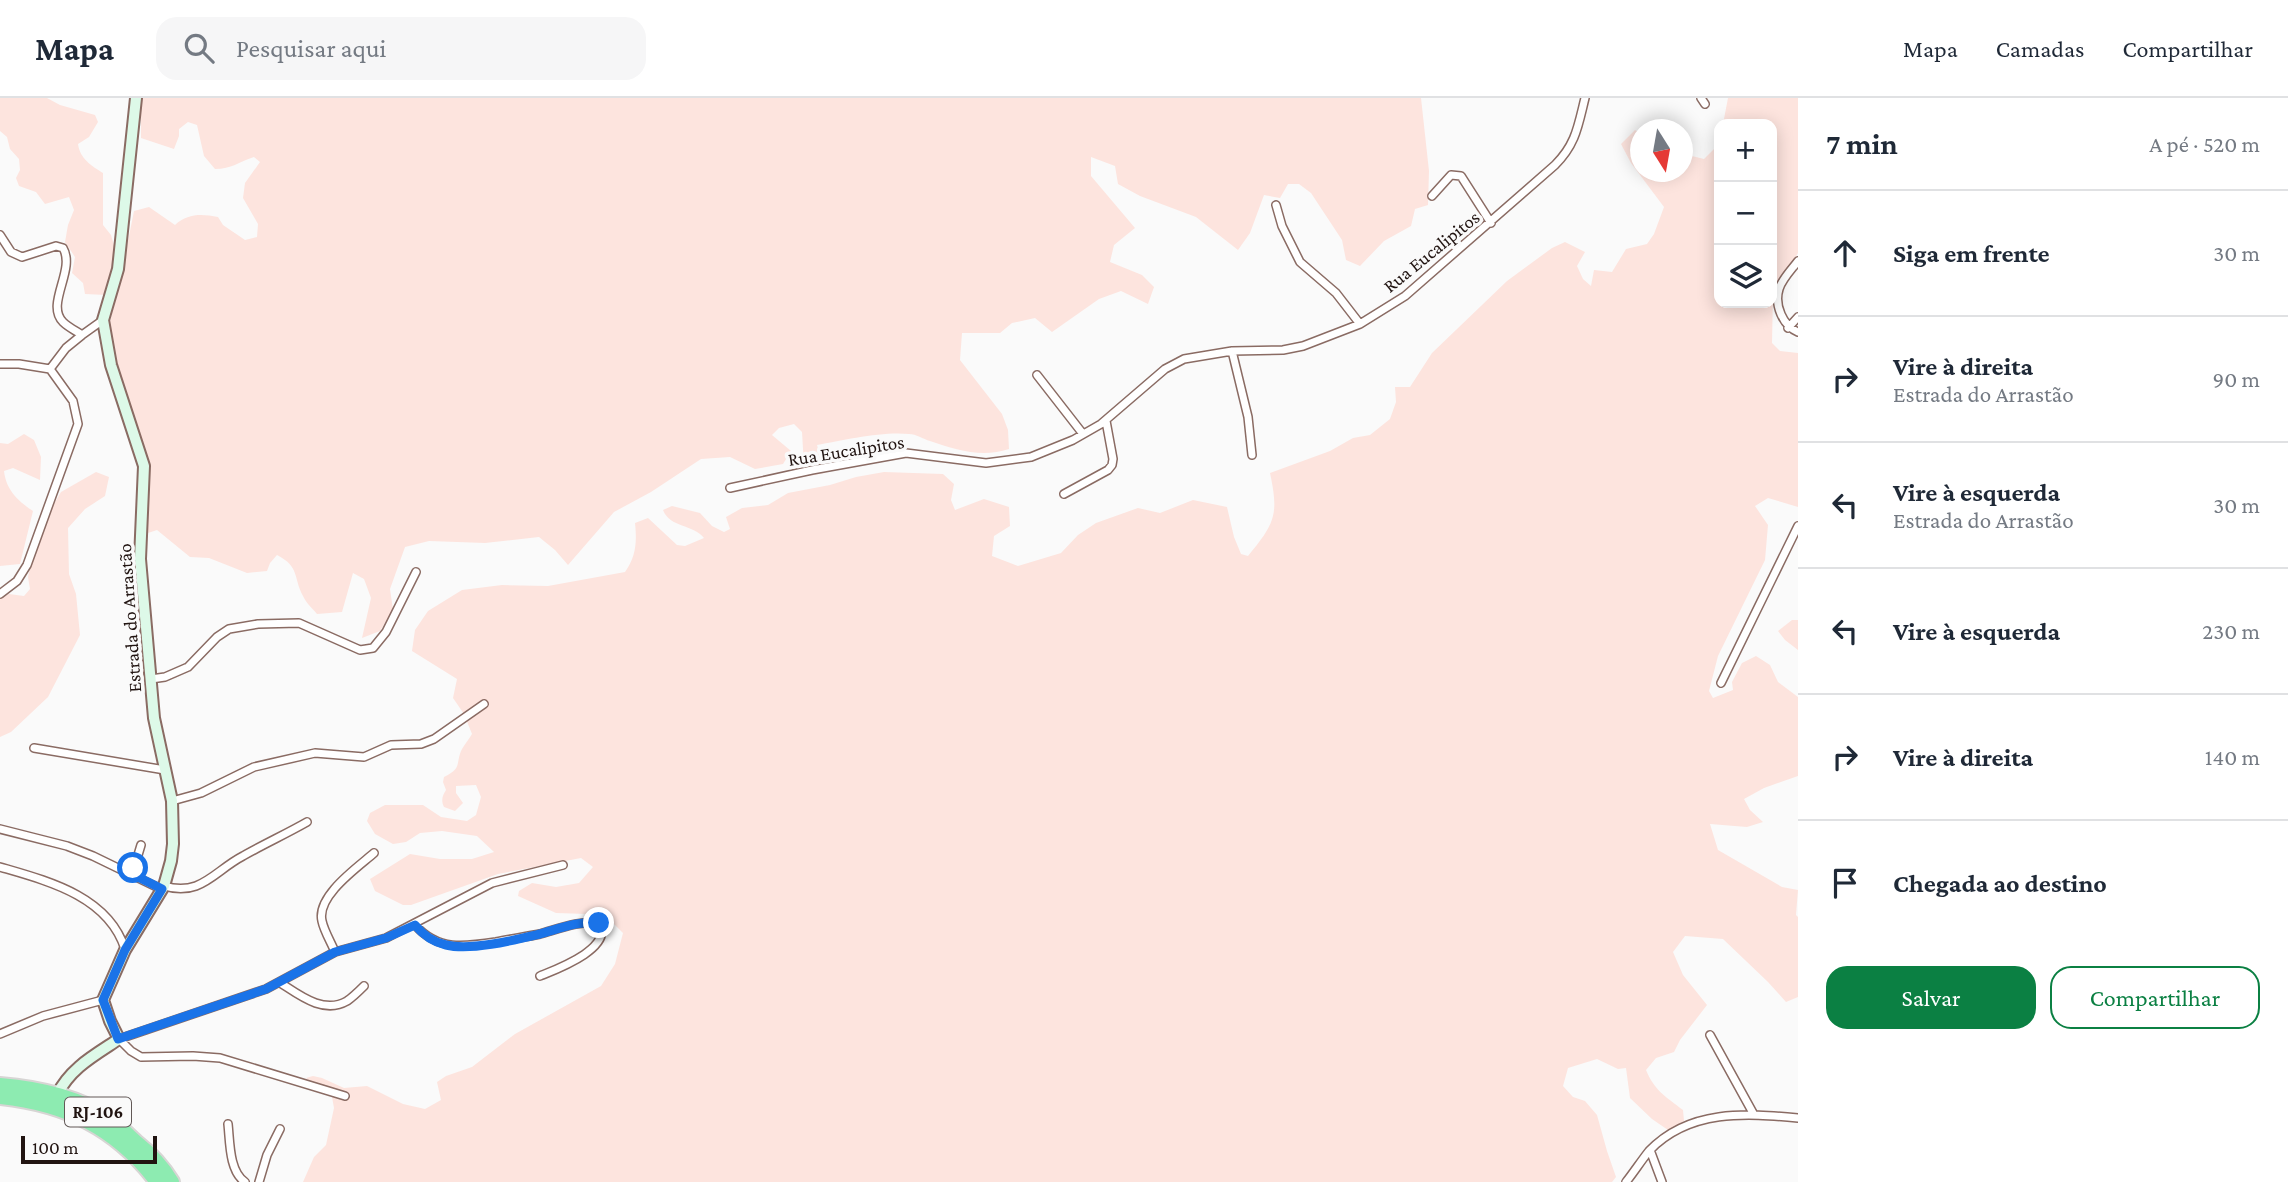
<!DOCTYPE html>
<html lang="pt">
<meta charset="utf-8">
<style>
:root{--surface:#fff;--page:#f6f6f7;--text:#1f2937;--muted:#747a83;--line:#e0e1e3;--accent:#0b8043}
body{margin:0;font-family:"Crimson Pro",serif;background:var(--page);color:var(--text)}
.controls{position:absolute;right:21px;top:21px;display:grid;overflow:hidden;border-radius:14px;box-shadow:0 4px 18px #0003}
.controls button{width:63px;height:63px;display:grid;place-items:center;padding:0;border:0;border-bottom:2px solid var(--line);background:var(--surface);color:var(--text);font:35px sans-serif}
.compass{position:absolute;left:1630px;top:21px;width:63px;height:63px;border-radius:50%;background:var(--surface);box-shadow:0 4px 18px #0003;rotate:169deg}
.scale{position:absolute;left:21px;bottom:18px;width:136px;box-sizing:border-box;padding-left:7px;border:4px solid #211411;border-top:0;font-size:19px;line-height:24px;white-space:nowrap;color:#211411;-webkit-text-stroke:5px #fafafa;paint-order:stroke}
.stop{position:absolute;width:21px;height:21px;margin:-16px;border:5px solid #1a73e8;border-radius:50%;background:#fff}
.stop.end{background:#1a73e8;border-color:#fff;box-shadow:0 2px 7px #0008}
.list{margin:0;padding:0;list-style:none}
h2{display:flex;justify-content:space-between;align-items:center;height:91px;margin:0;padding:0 28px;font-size:30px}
h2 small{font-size:23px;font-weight:400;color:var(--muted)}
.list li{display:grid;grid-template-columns:46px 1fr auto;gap:21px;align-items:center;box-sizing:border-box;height:126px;padding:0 28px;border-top:2px solid var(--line)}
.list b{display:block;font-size:26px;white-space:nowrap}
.list p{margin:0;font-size:23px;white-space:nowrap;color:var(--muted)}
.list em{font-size:23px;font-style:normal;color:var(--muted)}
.actions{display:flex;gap:14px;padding:21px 28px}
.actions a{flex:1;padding:16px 0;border:2px solid var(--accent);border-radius:21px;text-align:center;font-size:24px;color:var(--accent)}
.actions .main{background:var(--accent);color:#fff}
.icon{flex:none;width:38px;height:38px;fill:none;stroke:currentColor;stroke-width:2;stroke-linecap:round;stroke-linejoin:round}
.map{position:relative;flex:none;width:1798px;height:1084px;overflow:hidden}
header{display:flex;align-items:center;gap:42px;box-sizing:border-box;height:98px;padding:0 35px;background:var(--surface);border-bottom:2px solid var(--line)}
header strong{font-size:33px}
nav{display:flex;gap:38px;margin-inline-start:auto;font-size:24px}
.search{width:490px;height:63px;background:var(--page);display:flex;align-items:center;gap:18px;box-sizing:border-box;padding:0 24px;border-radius:21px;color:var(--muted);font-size:26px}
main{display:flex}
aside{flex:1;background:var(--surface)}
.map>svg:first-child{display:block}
.green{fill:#fde4de}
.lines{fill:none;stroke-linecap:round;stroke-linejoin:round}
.street-casing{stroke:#8a6b63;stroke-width:10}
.secondary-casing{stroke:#8a6b63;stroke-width:14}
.highway-casing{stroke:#d7d5d4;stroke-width:18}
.street{stroke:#fff;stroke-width:7}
.secondary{stroke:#ddf9e8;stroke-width:10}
.highway{stroke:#8debb1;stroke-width:14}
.route{stroke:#1a73e8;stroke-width:9}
.labels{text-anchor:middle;stroke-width:7;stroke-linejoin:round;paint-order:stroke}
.shield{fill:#fafafa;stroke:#625957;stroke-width:2}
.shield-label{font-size:18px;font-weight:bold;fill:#211411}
.street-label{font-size:19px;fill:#211411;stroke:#fafafa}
</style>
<header>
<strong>Mapa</strong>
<div class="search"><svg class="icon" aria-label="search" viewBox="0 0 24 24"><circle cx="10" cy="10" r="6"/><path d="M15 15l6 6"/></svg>Pesquisar aqui</div>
<nav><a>Mapa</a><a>Camadas</a><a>Compartilhar</a></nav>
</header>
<main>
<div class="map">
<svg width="1798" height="1084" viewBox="0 0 1798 1084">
<rect width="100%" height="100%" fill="#fafafa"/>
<path class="green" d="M0,0H47L60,7L95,17L98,24L89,39L78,46C80,61 92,68 103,75V127L111,137L115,151L106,197L85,196L83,185L72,175L75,159L65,144L68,127L74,112L69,99L45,106L36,94L19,88L16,80L20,72L19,61L10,51L7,39L0,33Z
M141,0H1421L1429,73L1428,107L1415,111L1411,128L1384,143L1360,168L1346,162L1342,142L1311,95L1299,86H1288L1280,100L1264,97L1250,135L1238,152L1196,119L1140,98L1118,86L1115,68L1091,59V78L1135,130L1114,147L1110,164L1142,177L1154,189L1148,206L1121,193L1099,201L1052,234L1035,220L1012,225L1000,235H962L960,262L1002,316L1008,332L1009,351C982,360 956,352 930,343C923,341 916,336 909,336C884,333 843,342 817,347L825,375L809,378L804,368L802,334L794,326L779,330L772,337L791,353L783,366L755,371L730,359L701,361L651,394L614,414L568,467L555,452L539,439L485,445L429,443L405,449L390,491L393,512L380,533L362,540L371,500L364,481L353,475L342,514L317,516C313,511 306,505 303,498C293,479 300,469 277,457L270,465L267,473L247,475L209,460L190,459L157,432L148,435L146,426L147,400L108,231L120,183L134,113L149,109L175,127C188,115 202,116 218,119L223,127L245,142L257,139L258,126L243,100L245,85L260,64L254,59C238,64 232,71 215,71L204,58L197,27L188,24L179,31V38L174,51L141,40Z
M1728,0H1798V155L1773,196L1772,245L1780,253L1798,255V409L1768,400L1755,408L1768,427L1765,462L1718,558L1709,593L1713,600L1733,592L1732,584L1742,565L1756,558L1770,567L1778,584L1798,599V678L1764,690L1744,701L1750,712L1763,724L1747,729L1710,726L1718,752L1782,789L1798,792L1796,817L1798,819V899L1786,904L1768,884L1723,841L1685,838L1673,854L1683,877L1707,907L1680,942L1674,954L1656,960L1646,972C1654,992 1666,999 1683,1012L1684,1023L1668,1032L1652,1021L1630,1000L1626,970L1618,971L1597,961L1568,970L1563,988L1573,999L1585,1003L1597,1017L1607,1053L1616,1079L1612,1084H303L314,1059L326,1047L334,1010L331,993L313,986L306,980L313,978L322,980L344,990L367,988L403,1006L425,1011L441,1002L437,984L446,978L472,969L515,936L601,888L615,866L623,835L609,821L587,816L556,815L518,798L519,793L532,785L556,789L579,785L593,769L581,760L498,776L411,807H403L375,793L370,781L410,756L440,761H472L494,754L477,738L442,733L420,735L406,744L393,746L375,736L367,723L370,715L385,707H423L441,719L467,723L476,717L481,699L476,687L456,688V695L463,705L455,713L444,709C441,703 442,698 446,692L443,684L444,679C463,670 455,665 462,651C465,646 469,641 472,636L464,616L453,600L457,581L412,553L415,532L428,513L462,492L502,487L548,488L625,474C636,458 637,445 635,425L648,420L677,447L685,448L704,440C693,426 670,430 663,412L672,408L700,415L712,428L724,434L730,431L726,419L742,410L768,407L788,395L830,387L856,379L884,374L943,376L954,386L951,402L955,412L984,401L1009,409L1010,428L994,438L992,458L1018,468L1061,455L1078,437L1096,425L1138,410L1160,415L1193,402L1227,409L1234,439L1241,456L1248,458C1275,425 1279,417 1270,375L1330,353L1353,340L1370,337L1390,321L1396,304L1395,289H1410L1432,255L1507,183L1552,150L1565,144L1585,154L1577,168L1583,181L1591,188L1594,172L1612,174L1626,151L1647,146L1654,136L1664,109L1631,65L1621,46L1635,32L1640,35V74H1682L1683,65L1692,58L1704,61L1719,46V205H1772V26H1723Z
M24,336L34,342L41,359L40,382L13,370L4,373C6,392 18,403 33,413L20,466L0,468V345L8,346Z
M96,374L109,379L105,398L85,411L68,430L69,476L76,496L80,537L48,599L11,634L0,639V499L9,496L24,498L30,491L28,479L36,441L42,426L61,394Z
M1792,522H1798V552L1785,542L1778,533Z"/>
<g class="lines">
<g class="street-casing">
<path id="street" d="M1701,0L1705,6
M1432,98L1451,77L1461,78L1491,125
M1276,107L1282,128L1300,164L1336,195L1360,226
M0,137L11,154L22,159L56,148L63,150C76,172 45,206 63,224C68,229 76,233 82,237L103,222
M1798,163C1792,171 1782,181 1779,191C1774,207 1783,228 1798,234
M1788,230L1798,219
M1232,253L1248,319L1252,357
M0,266H19L50,271L73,303L78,326L27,467L17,483L0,496
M50,271L66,250L82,237
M1037,277L1083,336
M730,390L812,372L906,355L986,365L1031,359L1073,342L1101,326L1165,271L1184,261L1232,253L1283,252L1303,248L1360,226L1405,198L1555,67C1576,46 1578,28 1585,0
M1064,396L1108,372L1112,367L1113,361L1106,323
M151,581L165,579L188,569L217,539L229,531L258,526L299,525L360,552L373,550L386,534L416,474
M1721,585L1798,428
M34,650L165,672
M172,703L201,695L254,669L315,655L364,659L391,647L421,646L434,641L484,606
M0,731L67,748L93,758L161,791
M0,769C48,783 108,798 125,851
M132,777L141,747
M164,788C201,799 214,773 243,758C264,746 286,736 307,724
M415,827C438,853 464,849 496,844C510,841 525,839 540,836C558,831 580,822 599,825C614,850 557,871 540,878
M335,854C331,844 324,833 322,823C316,798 358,769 374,755
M279,884C298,896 323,917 347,903C353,899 359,893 364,888
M0,936L43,918L103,902
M1710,937L1753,1015
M345,998L220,960L193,958L141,959L131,953L119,941L266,891L335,854L386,840L492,785L563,767
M228,1026C230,1044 229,1073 245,1084
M1650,1052L1662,1084
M259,1084L267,1057L280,1031
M1626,1084C1634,1074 1641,1063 1649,1053C1689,1011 1746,1015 1798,1020"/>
</g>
<g class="secondary-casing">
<path id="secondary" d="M57,997C70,970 95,957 119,941L110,923L103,902L125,852L164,788L171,763L173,746L172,703L154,620L140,461L144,368L111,267L103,222L118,171L136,0"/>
</g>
<g class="highway-casing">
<path id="highway" d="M0,987C37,990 76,998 108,1019C118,1026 127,1036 136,1044C150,1055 163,1069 172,1084
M0,999C66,1006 116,1030 157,1084"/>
</g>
<use href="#street" class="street"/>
<use href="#secondary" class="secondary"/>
<use href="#highway" class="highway"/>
</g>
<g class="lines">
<path class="route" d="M133,770L132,776L162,791L125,852L103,902L118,941L266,891L335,854L386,840L415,827C423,837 433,844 446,847C471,853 515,842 540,836C558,831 580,822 599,825"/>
</g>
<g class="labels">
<rect class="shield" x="65" y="999.5" width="66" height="29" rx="5"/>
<g class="shield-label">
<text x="98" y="1020">RJ-106</text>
</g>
<g class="street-label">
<text transform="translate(1431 153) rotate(-39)" y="7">Rua Eucalipitos</text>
<text transform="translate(846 352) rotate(-9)" y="7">Rua Eucalipitos</text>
<text transform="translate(129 520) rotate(-94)" y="7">Estrada do Arrastão</text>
</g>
</g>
</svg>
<div class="controls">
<button>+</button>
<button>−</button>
<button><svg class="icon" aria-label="layers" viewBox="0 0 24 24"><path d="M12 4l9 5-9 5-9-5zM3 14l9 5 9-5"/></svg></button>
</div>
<svg class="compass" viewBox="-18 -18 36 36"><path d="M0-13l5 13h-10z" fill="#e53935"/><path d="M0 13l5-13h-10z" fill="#747a83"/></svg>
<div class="scale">100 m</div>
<div class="stop" style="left:133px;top:770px"></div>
<div class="stop end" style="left:599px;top:825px"></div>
</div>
<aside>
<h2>7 min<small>A pé · 520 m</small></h2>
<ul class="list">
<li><svg class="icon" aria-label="ahead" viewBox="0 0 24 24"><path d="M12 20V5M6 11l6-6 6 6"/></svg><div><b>Siga em frente</b></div><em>30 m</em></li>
<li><svg class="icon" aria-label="right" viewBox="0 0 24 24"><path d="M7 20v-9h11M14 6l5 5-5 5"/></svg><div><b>Vire à direita</b><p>Estrada do Arrastão</p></div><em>90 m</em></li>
<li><svg class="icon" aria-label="left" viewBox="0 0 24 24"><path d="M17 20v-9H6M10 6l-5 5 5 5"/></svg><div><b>Vire à esquerda</b><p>Estrada do Arrastão</p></div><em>30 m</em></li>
<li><svg class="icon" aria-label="left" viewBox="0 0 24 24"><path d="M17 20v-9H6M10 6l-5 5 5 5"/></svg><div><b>Vire à esquerda</b></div><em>230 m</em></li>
<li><svg class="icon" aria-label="right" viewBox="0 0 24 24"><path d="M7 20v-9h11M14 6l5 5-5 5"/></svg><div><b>Vire à direita</b></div><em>140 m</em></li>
<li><svg class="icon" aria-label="arrive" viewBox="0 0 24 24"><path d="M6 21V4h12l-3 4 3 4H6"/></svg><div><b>Chegada ao destino</b></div></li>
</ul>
<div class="actions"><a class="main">Salvar</a><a>Compartilhar</a></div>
</aside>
</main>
